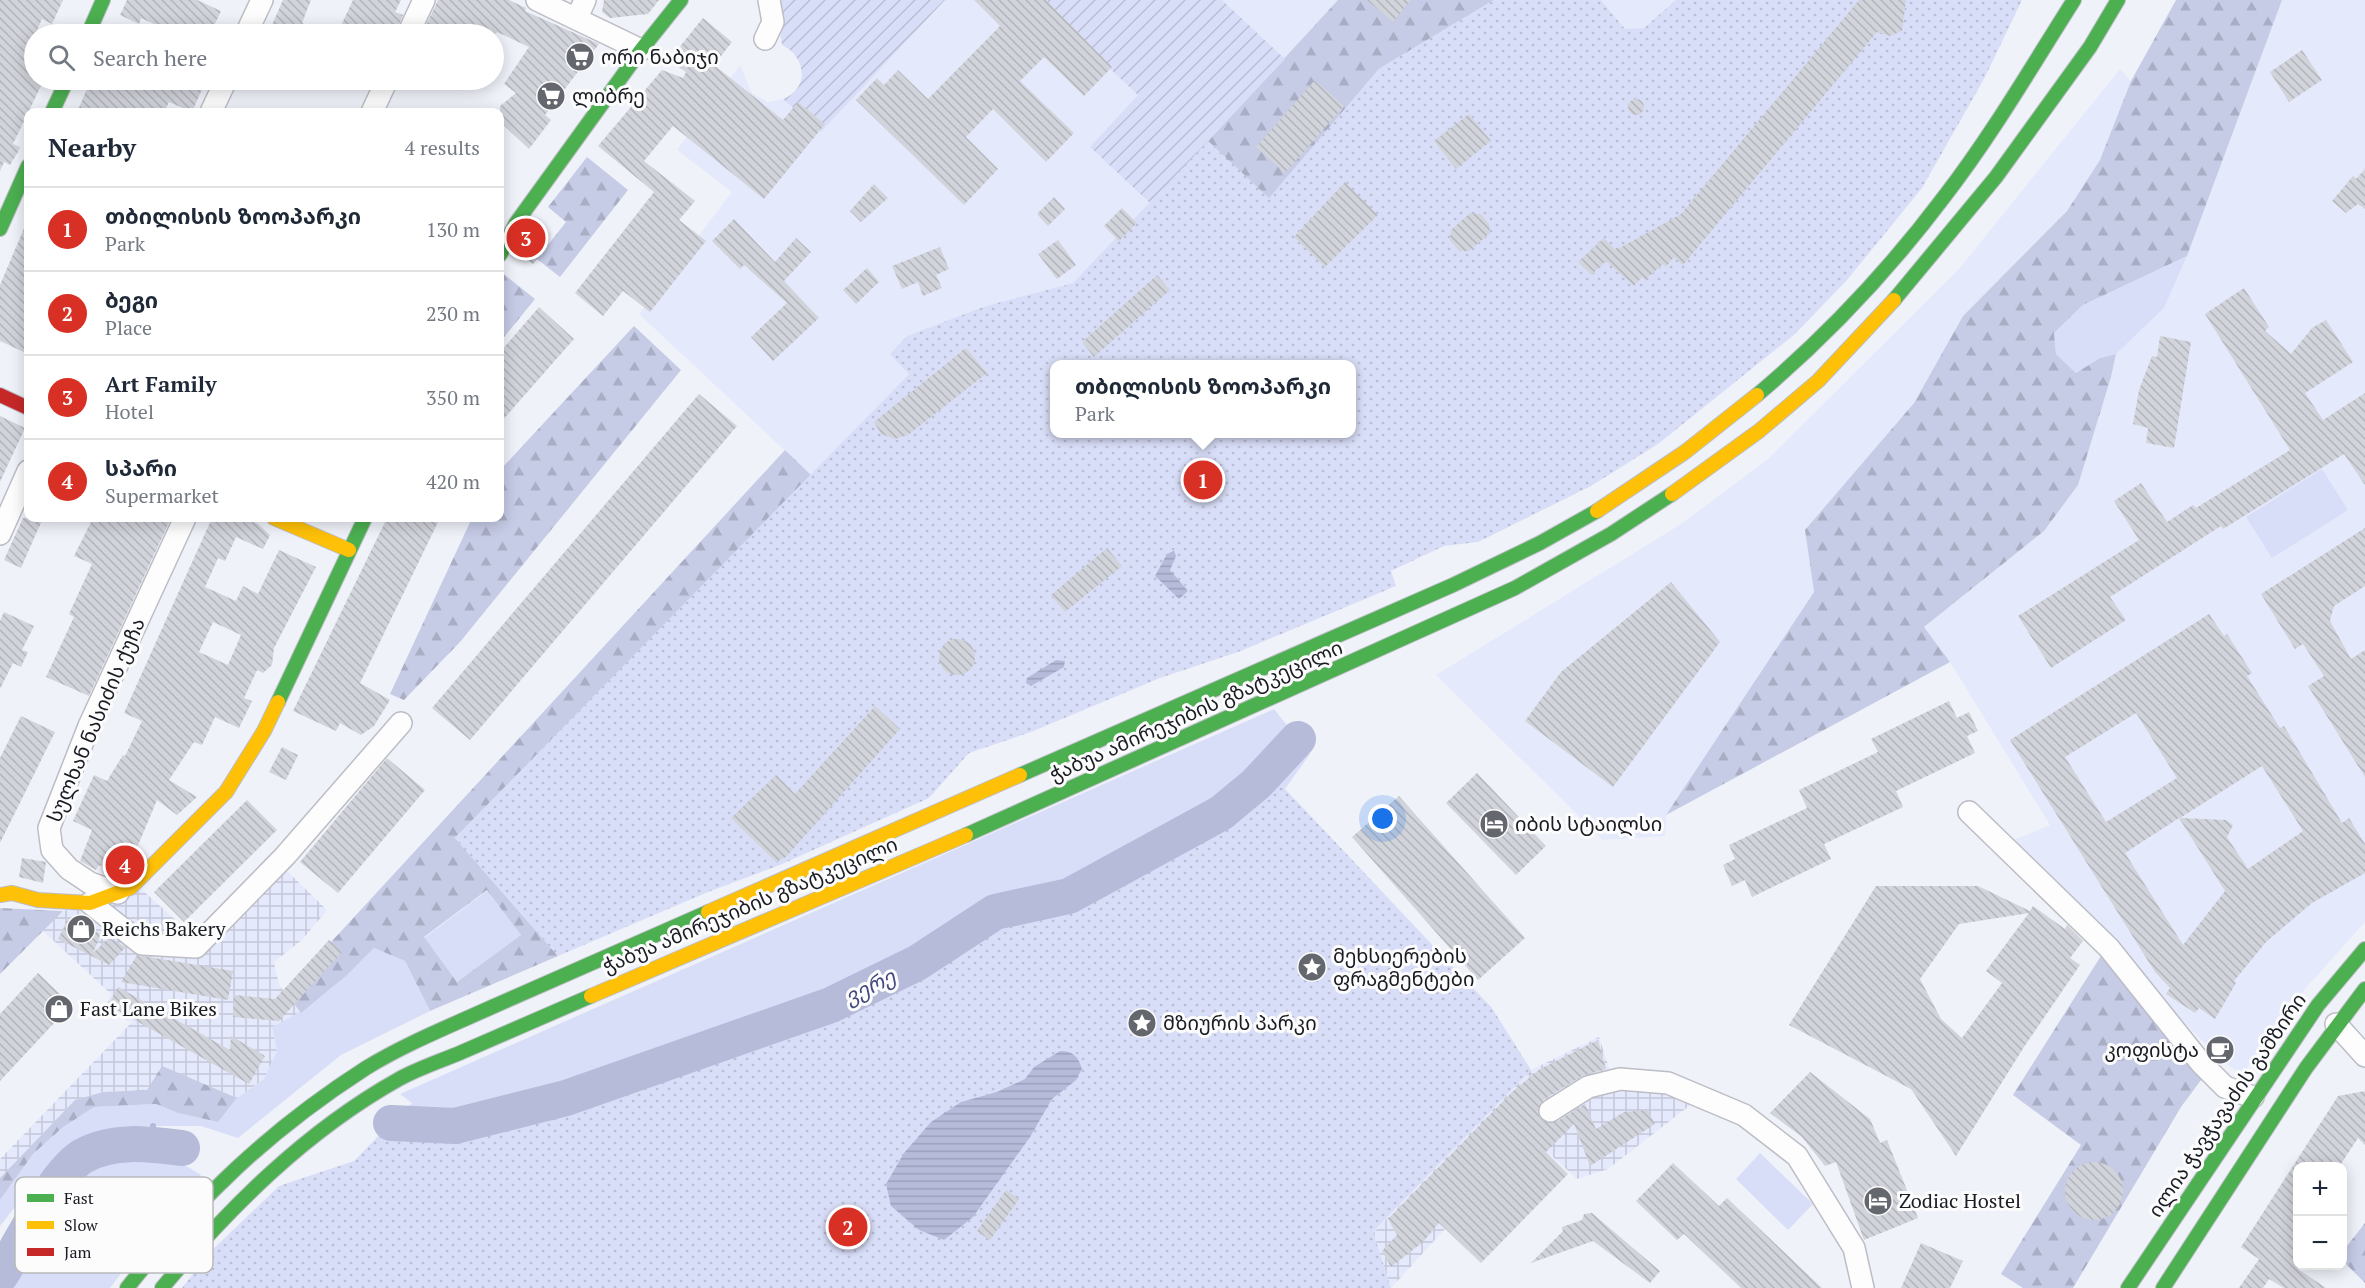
<!DOCTYPE html>
<meta charset="utf-8">
<style>
:root{--surface:#fff;--page:#f6f6f7;--text:#1f2937;--muted:#747a83;--line:#e0e1e3;--accent:#d93025}
body{margin:0;font-family:"PT Serif","Noto Sans Georgian",serif;background:var(--page);color:var(--text)}
.controls{position:absolute;right:18px;bottom:18px;display:grid;overflow:hidden;border-radius:12px;box-shadow:0 3px 15px #0003}
.controls button{width:54px;height:54px;display:grid;place-items:center;padding:0;border:0;border-bottom:2px solid var(--line);background:var(--surface);color:var(--text);font:30px sans-serif}
.you{position:absolute;left:1383px;top:819px;width:21px;height:21px;margin:-15px;border:4px solid #fff;border-radius:50%;background:#1a73e8;box-shadow:0 0 0 9px #1a73e833}
.badge{display:grid;place-items:center;width:39px;height:39px;border-radius:50%;background:var(--accent);color:#fff;font-size:20px;font-weight:700}
.pin{position:absolute;translate:-50% -50%;border:3px solid #fff;box-shadow:0 2px 6px #0006}
.popup{position:absolute;left:1050px;top:360px;width:306px;height:78px;box-sizing:border-box;display:grid;place-content:center;border-radius:12px;background:var(--surface);filter:drop-shadow(0 2px 4px #0005);font-size:20px;white-space:nowrap;color:var(--muted)}
.popup b{font-size:22px;color:var(--text)}
.popup::after{content:'';position:absolute;left:50%;top:100%;margin-left:-12px;border:12px solid transparent;border-top-color:var(--surface)}
.list{margin:0;padding:0;list-style:none}
h2{display:flex;justify-content:space-between;align-items:center;height:78px;margin:0;padding:0 24px;font-size:26px}
h2 small{font-size:20px;font-weight:400;color:var(--muted)}
.list li{display:grid;grid-template-columns:39px 1fr auto;gap:18px;align-items:center;box-sizing:border-box;height:84px;padding:0 24px;border-top:2px solid var(--line)}
.list b{display:block;font-size:22px;white-space:nowrap}
.list p{margin:0;font-size:20px;white-space:nowrap;color:var(--muted)}
.list em{font-size:20px;font-style:normal;color:var(--muted)}
.icon{flex:none;width:33px;height:33px;fill:none;stroke:currentColor;stroke-width:2;stroke-linecap:round;stroke-linejoin:round}
.map{position:relative;flex:none;width:2365px;height:1288px;overflow:hidden}
.search{position:absolute;background:var(--surface);box-shadow:0 3px 15px #0003;left:24px;top:24px;width:480px;height:66px;display:flex;align-items:center;gap:15px;box-sizing:border-box;padding:0 21px;border-radius:33px;color:var(--muted);font-size:22px}
.panel{position:absolute;background:var(--surface);box-shadow:0 3px 15px #0003;left:24px;top:108px;width:480px;height:414px;border-radius:12px}
.map>svg:first-child{display:block}
.built{fill:#e5e9fc}
.industrial{fill:url(#industrial-grid)}
.grass{fill:#d9def8}
.forest{fill:url(#forest-firs);fill-rule:evenodd}
.park{fill:url(#park-dots);fill-rule:evenodd}
.garden{fill:url(#garden-furrows)}
.water{fill:url(#water-rules)}
.lines{fill:none;stroke-linecap:round;stroke-linejoin:round}
.stream{stroke:#b6bbda;stroke-width:6}
.river{stroke:#b6bbda;stroke-width:36}
.building{fill:url(#building-back-hatch);fill-rule:evenodd}
.street-casing{stroke:#bcbdc5;stroke-width:24}
.fast-casing{stroke:#bcbdc5;stroke-width:16}
.slow-casing{stroke:#bcbdc5;stroke-width:16}
.jam-casing{stroke:#bcbdc5;stroke-width:16}
.street{stroke:#fdfdfe;stroke-width:21}
.fast{stroke:#4caf50;stroke-width:14}
.slow{stroke:#ffc107;stroke-width:14}
.jam{stroke:#c62828;stroke-width:14}
.labels{text-anchor:middle;stroke-width:6;stroke-linejoin:round;paint-order:stroke}
.poi-label{font-size:20px;fill:#1a1c23;stroke:#fcfcfc;text-anchor:start}
.street-label{font-size:20px;fill:#1a1c23;stroke:#fcfcfc}
.water-label{font-size:21px;font-style:italic;fill:#43497f;stroke:#fcfcfc}
.key{fill:#fcfcfc;stroke:#b8b9bb;stroke-width:1.5}
.key-label{font-size:16px;fill:#1a1c23}
</style>
<div class="map">
<svg width="2365" height="1288" viewBox="0 0 2365 1288">
<defs>
<pattern id="industrial-grid" width="8" height="8" patternUnits="userSpaceOnUse" patternTransform="scale(1.5)"><rect width="8" height="8" fill="#e5e9fc"/><path d="M0 4h8M4 0v8" fill="none" stroke="#c4c7d8"/></pattern>
<pattern id="forest-firs" width="22" height="20" patternUnits="userSpaceOnUse" patternTransform="scale(1.5)"><rect width="22" height="20" fill="#c6cbe6"/><path d="M5 1l3.5 6h-7zM16 11l3.5 6h-7z" fill="#aaaec5"/></pattern>
<pattern id="park-dots" width="8" height="8" patternUnits="userSpaceOnUse" patternTransform="scale(1.5)"><rect width="8" height="8" fill="#d9def8"/><path d="M2 2h.1M6 6h.1" fill="none" stroke="#babed4" stroke-width="1.8" stroke-linecap="round"/></pattern>
<pattern id="garden-furrows" width="10" height="10" patternUnits="userSpaceOnUse" patternTransform="scale(1.5)"><rect width="10" height="10" fill="#d9def8"/><path d="M-1 1l2-2M0 10L10 0M9 11l2-2" fill="none" stroke="#babed4"/></pattern>
<pattern id="water-rules" width="6" height="5" patternUnits="userSpaceOnUse" patternTransform="scale(1.5)"><rect width="6" height="5" fill="#b6bbda"/><path d="M0 2.5h6" fill="none" stroke="#9ca0bb"/></pattern>
<pattern id="building-back-hatch" width="6" height="6" patternUnits="userSpaceOnUse" patternTransform="scale(1.5)"><rect width="6" height="6" fill="#d2d4db"/><path d="M-1 5l2 2M0 0l6 6M5-1l2 2" fill="none" stroke="#b4b5bc"/></pattern>
</defs>
<rect width="100%" height="100%" fill="#f0f2fa"/>
<path class="built" d="M945,0H1338L1150,203L1146,219L1073,283L986,306L909,374L811,475L639,314L732,192L677,150L740,65L752,93L768,102L783,99L821,132Z
M1601,0H1676L1644,28L1625,29Z
M2282,0H2365V922L2306,988L2242,1075L2224,1062L2109,948L2014,840L2050,825L1950,662L1924,627L2044,531L2078,485L2111,377L2116,354L2164,308L2187,256Z
M2120,69L2131,81L2100,160L2067,211L1963,316L1914,403L1805,530L1814,592L1666,815L1665,836L1603,840L1436,675L1681,524L1768,459L1959,269Z"/>
<path class="industrial" d="M283,867L327,910L302,940L274,962L279,985L301,1013L272,1027L277,1051L264,1079L237,1098L162,1067L148,1090L103,1092L75,1100L0,1178V1159L132,1022L105,1010L111,994L42,930L63,911L140,888L190,933L228,927Z
M1599,1037L1615,1086L1652,1085L1698,1099L1608,1169L1577,1179L1530,1136L1391,1288L1373,1233L1531,1070Z"/>
<path class="grass" d="M2187,256L2164,308L2116,354L2100,358L2076,373L2056,354L2054,333L2083,305Z
M2322,469L2348,510L2272,558L2246,517Z
M1274,709L1310,754L1285,789L1268,772L1221,813L1155,850L1069,896L995,912L917,963L831,1005L566,1098L455,1126L391,1123L412,1103L400,1094Z
M488,890L521,935L457,982L424,938Z
M374,948L405,961L430,1011L341,1055L238,1138L201,1126H144L77,1146L54,1158L0,1226V1200L33,1154L62,1128L94,1107L156,1104L178,1113L218,1122L237,1098L264,1079L277,1051L272,1027C312,1008 343,980 374,948Z
M140,1151L168,1155L201,1175L155,1229L110,1288H3L77,1179L99,1163Z
M1760,1153L1813,1204L1788,1230L1736,1179Z"/>
<path class="forest" d="M1338,0H1494L1379,69L1269,199L1208,141Z
M2176,0H2282L2187,256L2083,305L2054,333L2056,354L2076,373L2100,358L2116,354L2111,377L2078,485L2044,531L1924,627L1950,662L1666,815L1814,592L1805,530L1914,403L1963,316L2067,211L2100,160L2131,81Z
M587,157L628,190L560,277L537,259L566,222L548,207Z
M500,271L535,299L500,342Z
M634,326L681,370L460,642L404,700L390,694L472,518H500V470Z
M785,450L811,475L455,838L558,956L430,1011L405,961L374,948L346,976L301,1013L285,992ZM487,890L521,935L457,982L424,937Z
M0,908L63,911L0,974Z
M2106,948L2204,1076L2181,1107L2073,1288H2023L2001,1274L2081,1145L2013,1095Z
M162,1066L237,1098L218,1122L178,1113L156,1104L94,1107L62,1128L33,1154L0,1200V1178L75,1100L103,1092L147,1090Z
M2365,1223V1283L2343,1261V1251Z"/>
<path class="park" d="M1494,0H1601L1625,29L1644,28L1676,0H2022L1984,79L1922,188L1847,280L1795,334L1658,444L1591,486L1478,542L1444,546L1391,571L1396,586L1238,652L1160,678L1031,732L969,753L929,798L780,865L708,892L558,956L455,838L909,374L890,354L907,336L986,306L1073,283L1208,141L1269,198L1379,69ZM1054,364H1352V434H1054Z
M1268,771L1492,1008L1531,1070L1373,1232L1391,1288H182L210,1252L279,1186L354,1161L391,1123L455,1126L566,1098L831,1005L917,963L995,912L1069,896L1155,850L1221,813Z"/>
<path class="garden" d="M782,0H945L821,132L783,99C810,89 806,56 782,45L776,7Z
M1037,0H1222L1285,59L1150,203L1090,147L1138,95Z"/>
<path class="water" d="M1174,551L1176,556L1170,570L1188,591L1179,599L1155,576L1167,554Z
M1056,660L1065,661L1064,667L1031,686L1026,683L1027,678Z
M1060,1051C1073,1051 1078,1056 1082,1069L1076,1080L1052,1099L1030,1137L973,1217L944,1240L919,1230L891,1206L886,1184L904,1153L931,1122L961,1102L997,1092L1025,1079L1034,1067Z"/>
<g class="lines">
<path class="stream" d="M152,1144L153,1126"/>
<path class="river" d="M391,1123L455,1126L566,1098L831,1005L917,963L995,912L1069,896L1221,813L1256,784L1298,739
M0,1276C21,1245 53,1174 83,1156C113,1139 150,1144 182,1148"/>
</g>
<path class="building" d="M0,0H63L52,24L42,19L26,55L34,60V80H41L39,85L41,86L13,144L20,147L18,152L10,165L4,162L0,171Z
M127,0H197L221,11L210,34H176L141,18L139,24L120,15Z
M283,0H311L302,23L327,34H268Z
M353,0H401L395,12L403,15L395,34H337Z
M438,0H509L526,8L525,11L599,44L545,115L551,120L529,149L500,122V106L516,93L504,84L529,47L497,32L496,34H422Z
M604,0H659L648,14L610,18L602,12Z
M974,0H1046L1112,67L1084,96L1044,57L1020,81L1074,133L1046,162L993,109L966,137L998,169L964,205L856,100L877,78L884,85L898,70L928,99L1000,26Z
M1367,0H1411L1393,22Z
M1859,0H1906L1902,31L1890,36L1877,32L1683,265L1674,257L1666,267L1663,264L1645,280L1642,277L1634,286L1606,261L1591,275L1578,262L1604,238L1616,250L1681,214Z
M703,18L732,42L714,65L783,120L798,102L825,124L764,199L673,126L644,161L695,201L679,220L706,241L650,312L623,291L603,316L575,293L654,192L598,146L662,70L683,78L686,72L669,60Z
M2302,50L2322,80L2289,102L2270,72Z
M91,80H187L203,87L192,112L169,102L164,112H77Z
M1315,80L1344,106L1285,173L1256,147Z
M1628 107a8 8 0 1 1 16 0a8 8 0 1 1-16 0Z
M1469,114L1491,141L1456,169L1434,141Z
M2365,169V209L2358,204L2346,213L2332,201L2353,176L2356,179Z
M1345,182L1378,215L1325,267L1294,237Z
M874,184L888,198L861,222L850,211Z
M1054,197L1065,209L1048,226L1037,214Z
M1122,208L1137,223L1119,241L1104,226Z
M1470,213L1481,214L1489,224L1490,233L1469,251H1459L1450,240L1451,230Z
M28,219V354L0,341V285Z
M734,219L775,262L796,238L811,252L784,281L819,318L773,361L751,337L787,303L744,265L740,269L712,241Z
M532,231L549,245L533,264L520,254Z
M1058,240L1076,265L1057,279L1038,254Z
M940,247L949,269L936,275L942,288L923,296L918,282L902,289L892,266Z
M867,268L879,282L856,304L843,290Z
M1157,275L1170,290L1094,357L1082,342Z
M2244,288L2269,327L2265,331L2291,354L2312,328L2326,320L2353,362L2305,393L2323,420L2365,393V485L2344,454L2223,529L2221,526L2110,597L2126,620L2051,668L2018,616L2139,540L2114,501L2141,483L2167,522L2193,505L2196,508L2290,450L2205,314Z
M539,307L574,339L500,423V352Z
M2160,336L2191,342L2174,448L2146,443L2148,428L2133,424L2139,390L2152,356L2157,357Z
M966,348L987,373L908,435L895,439L881,434L874,422Z
M699,394L737,426L470,740L432,708Z
M0,416L25,428L0,482Z
M23,518H43L21,568L4,560Z
M93,518H171L89,696L46,677L74,617L69,614L92,564L74,556Z
M212,518H244L258,524L270,535L263,549L236,537L225,561L218,558L205,587L236,601L243,586L258,594L279,550L316,567L274,648L272,665L263,673L257,670L244,698L252,701L239,728L215,717L202,745L194,742L169,780L197,797L177,815L157,800L131,862L120,873L99,865L96,870L80,861L92,830L73,821L94,775L107,781L123,755L125,756L142,721L124,713ZM213,622L241,635L228,665L199,652Z
M387,518H440L360,683L390,700L374,726L361,735L340,723L336,731L293,711Z
M2365,528V586L2334,606L2330,621L2351,659L2365,650V777L2308,686L2324,676L2303,644L2295,649L2261,594Z
M1107,548L1122,566L1065,612L1051,595Z
M1671,582L1720,642L1613,787L1525,721L1561,672Z
M4,612L34,626L22,650L28,652L21,667L13,663L0,689V621Z
M2209,614L2224,636L2227,634L2252,673L2247,676L2280,728L2284,726L2342,823L2349,818L2365,844V873L2312,903L2266,942L2234,981L2236,983L2215,1019L2199,1008L2195,1013L2166,994L2170,988L2155,972L2010,740ZM2136,713L2177,778L2106,822L2065,757ZM2262,766L2303,831L2248,869L2227,837L2233,825L2226,820L2180,818ZM2179,818L2225,891L2183,945L2125,853Z
M939 657a18 18 0 1 1 36 0a18 18 0 1 1-36 0Z
M1949,701L1957,718L1969,712L1978,731L1967,736L1975,753L1896,791L1903,807L1824,844L1831,859L1752,897L1745,880L1732,886L1723,865L1735,859L1729,845L1807,808L1799,790L1878,752L1871,739Z
M875,706L900,729L786,857L776,862L731,818L776,775L795,794Z
M21,716L55,732L0,843V758Z
M282,747L298,755L286,780L269,772Z
M387,758L425,790L338,893L300,862Z
M1477,773L1546,846L1516,875L1446,803Z
M1399,796L1525,938L1478,980L1352,837Z
M247,800L277,830L184,922L154,892Z
M22,858L46,862L43,883L19,877Z
M1876,886H1978L2030,911L2033,906L2065,929L2067,925L2083,941L2070,958L2080,965L2024,1047L1956,1156L1911,1089L1789,1025ZM2029,913L1986,971L2002,983L1962,1038L1941,1019L1920,979L1959,924Z
M68,919L101,934L93,953L109,938L126,947L109,965L58,939Z
M329,940L342,952L279,1021L233,1017L234,995L275,999Z
M137,955L233,971L228,1000L121,982Z
M38,973L71,1005L0,1081V1014Z
M118,987L230,1050L231,1036L265,1056L249,1084L108,1005Z
M1598,1040L1606,1069L1582,1076L1543,1100L1537,1111L1540,1118L1545,1122H1556L1585,1104L1596,1129L1624,1112L1648,1110L1655,1124L1590,1166L1574,1124L1546,1152L1568,1174L1481,1263L1439,1223L1423,1242L1391,1267L1382,1251L1397,1235L1388,1219L1512,1092L1540,1069Z
M1810,1072L1870,1119L1880,1143L1887,1140L1918,1218L1864,1240L1836,1162L1825,1166L1802,1137L1770,1113Z
M2365,1091V1145L2358,1138L2339,1167H2298V1269L2326,1288H2284L2269,1279L2263,1288H2239L2259,1259L2241,1247L2338,1096Z
M2065 1191a29 29 0 1 1 58 0a29 29 0 1 1-58 0Z
M1673,1163L1719,1206L1727,1198L1822,1288H1741L1684,1234L1677,1240L1636,1201Z
M1006,1190L1019,1199L990,1240L977,1231Z
M1592,1213L1660,1271L1650,1283L1593,1241L1531,1263L1563,1231L1562,1227L1582,1220L1584,1214Z
M1921,1243L1963,1261L1950,1288H1901Z"/>
<g class="lines">
<g class="street-casing">
<path id="street" d="M537,0L641,50
M577,18L585,0
M246,34L262,0
M408,34L424,0
M765,39L773,22L769,0
M211,112L226,80
M372,112L387,80
M0,534L28,471
M1969,812L2109,948L2201,1063L2225,1087L2253,1097
M118,893L90,883L69,869L52,850L49,828L89,726L185,518
M90,903L142,944L196,947L285,856L401,723
M2336,1024L2365,1056
M1550,1111L1588,1087L1620,1079L1668,1083L1744,1115L1797,1156L1854,1248L1863,1288"/>
</g>
<g class="fast-casing">
<path id="fast" d="M88,34L103,0
M52,112L67,80
M0,229L28,166
M500,255L516,223L641,50L681,0
M1894,300L1996,177L2090,47L2118,0
M1757,395C1827,336 1889,270 1944,197C1992,135 2032,66 2074,0
M278,702L365,518
M1020,775L1453,585L1540,543L1597,511
M966,835L1515,588L1611,534L1672,494
M127,1288C199,1198 268,1131 366,1068C405,1044 450,1026 492,1007C564,975 636,944 708,912
M162,1288C230,1207 306,1131 399,1079C419,1068 441,1061 462,1052C505,1033 548,1015 591,996
M2128,1288L2318,1005L2365,949
M2163,1288L2306,1068L2365,989"/>
</g>
<g class="slow-casing">
<path id="slow" d="M1672,494L1759,431L1818,381L1894,300
M1597,511L1685,452L1757,395
M274,518L349,550
M0,895L12,893L38,900L90,903L130,888L226,792L264,731L278,702
M708,912L1020,775
M591,996L966,835"/>
</g>
<g class="jam-casing">
<path id="jam" d="M0,395L28,408"/>
</g>
<use href="#street" class="street"/>
<use href="#fast" class="fast"/>
<use href="#slow" class="slow"/>
<use href="#jam" class="jam"/>
</g>
<defs>
<g id="supermarket-disc" transform="scale(1.5)"><circle r="9.5" fill="#65676e" stroke="#fcfcfc"/><path d="M-6-5.5h2.5l.6 2H6L4.5 2H-2.5L-4.4-4H-6ZM-1.5 3.2a1.3 1.3 0 1 0 .1 0ZM3 3.2a1.3 1.3 0 1 0 .1 0Z" fill="#fff"/></g>
<g id="hotel-disc" transform="scale(1.5)"><circle r="9.5" fill="#65676e" stroke="#fcfcfc"/><path d="M-6-4.5h1.5V1H6V5H4.5V3h-9V5H-6ZM-4 0a1.8 1.8 0 1 1 3.6 0ZM.5 0V-2.5h3Q6-2.5 6 0Z" fill="#fff"/></g>
<g id="shop-disc" transform="scale(1.5)"><circle r="9.5" fill="#65676e" stroke="#fcfcfc"/><path d="M-5-2.5h2.3a2.7 3.5 0 0 1 5.4 0H5L5.5 6h-11ZM-1.5-2.5h3a1.5 2.3 0 0 0-3 0Z" fill="#fff"/></g>
<g id="sight-disc" transform="scale(1.5)"><circle r="9.5" fill="#65676e" stroke="#fcfcfc"/><path d="M0-6L1.8-2.2L6-1.7L2.9 1.2L3.7 5.4L0 3.3L-3.7 5.4L-2.9 1.2L-6-1.7L-1.8-2.2Z" fill="#fff"/></g>
<g id="cafe-disc" transform="scale(1.5)"><circle r="9.5" fill="#65676e" stroke="#fcfcfc"/><path d="M-5.5-4.5H6V0H3Q3 3.5 0 3.5H-2.5Q-5.5 3.5-5.5 0ZM3-3.2v2h1.7v-2ZM-6 4.5H4V6H-6Z" fill="#fff"/></g>
</defs>
<g fill-rule="evenodd">
<use href="#supermarket-disc" x="580" y="57"/>
<use href="#supermarket-disc" x="551" y="96"/>
<use href="#hotel-disc" x="1494" y="824"/>
<use href="#shop-disc" x="81" y="929"/>
<use href="#sight-disc" x="1312" y="967"/>
<use href="#shop-disc" x="59" y="1009"/>
<use href="#sight-disc" x="1142" y="1023"/>
<use href="#cafe-disc" x="2220" y="1050"/>
<use href="#hotel-disc" x="1878" y="1201"/>
</g>
<g class="labels">
<g class="poi-label">
<text x="601" y="64">ორი ნაბიჯი</text>
<text x="572" y="103">ლიბრე</text>
<text x="1515" y="831">იბის სტაილსი</text>
<text x="102" y="936">Reichs Bakery</text>
<text x="1333" y="963">მეხსიერების<tspan x="1333" dy="23">ფრაგმენტები</tspan></text>
<text x="80" y="1016">Fast Lane Bikes</text>
<text x="1163" y="1030">მზიურის პარკი</text>
<text x="2199" y="1057" text-anchor="end">კოფისტა</text>
<text x="1899" y="1208">Zodiac Hostel</text>
</g>
<g class="street-label">
<text transform="translate(1196 711) rotate(-24)" y="7">ჭაბუა ამირეჯიბის გზატკეცილი</text>
<text transform="translate(96 720) rotate(-67)" y="7">სულხან ნასიძის ქუჩა</text>
<text transform="translate(750 905) rotate(-23)" y="7">ჭაბუა ამირეჯიბის გზატკეცილი</text>
<text transform="translate(2227 1105) rotate(-56)" y="7">ილია ჭავჭავაძის გამზირი</text>
</g>
<g class="water-label">
<text transform="translate(870 987) rotate(-26)" y="7">ვერე</text>
</g>
</g>
<rect x="15" y="1177" width="198" height="96" rx="9" class="key"/>
<rect x="27" y="1194" width="27" height="8" fill="#4caf50"/>
<rect x="27" y="1221" width="27" height="8" fill="#ffc107"/>
<rect x="27" y="1248" width="27" height="8" fill="#c62828"/>
<g class="key-label">
<text x="64" y="1204">Fast</text>
<text x="64" y="1231">Slow</text>
<text x="64" y="1258">Jam</text>
</g>
</svg>
<div class="controls">
<button>+</button>
<button>−</button>
</div>
<div class="you"></div>
<div class="pin badge" style="left:1203px;top:480px">1</div>
<div class="popup"><b>თბილისის ზოოპარკი</b>Park</div>
<div class="pin badge" style="left:848px;top:1227px">2</div>
<div class="pin badge" style="left:526px;top:238px">3</div>
<div class="pin badge" style="left:125px;top:865px">4</div>
<div class="search"><svg class="icon" aria-label="search" viewBox="0 0 24 24"><circle cx="10" cy="10" r="6"/><path d="M15 15l6 6"/></svg>Search here</div>
<section class="panel">
<h2>Nearby<small>4 results</small></h2>
<ul class="list">
<li><span class="badge">1</span><div><b>თბილისის ზოოპარკი</b><p>Park</p></div><em>130 m</em></li>
<li><span class="badge">2</span><div><b>ბეგი</b><p>Place</p></div><em>230 m</em></li>
<li><span class="badge">3</span><div><b>Art Family</b><p>Hotel</p></div><em>350 m</em></li>
<li><span class="badge">4</span><div><b>სპარი</b><p>Supermarket</p></div><em>420 m</em></li>
</ul>
</section>
</div>
